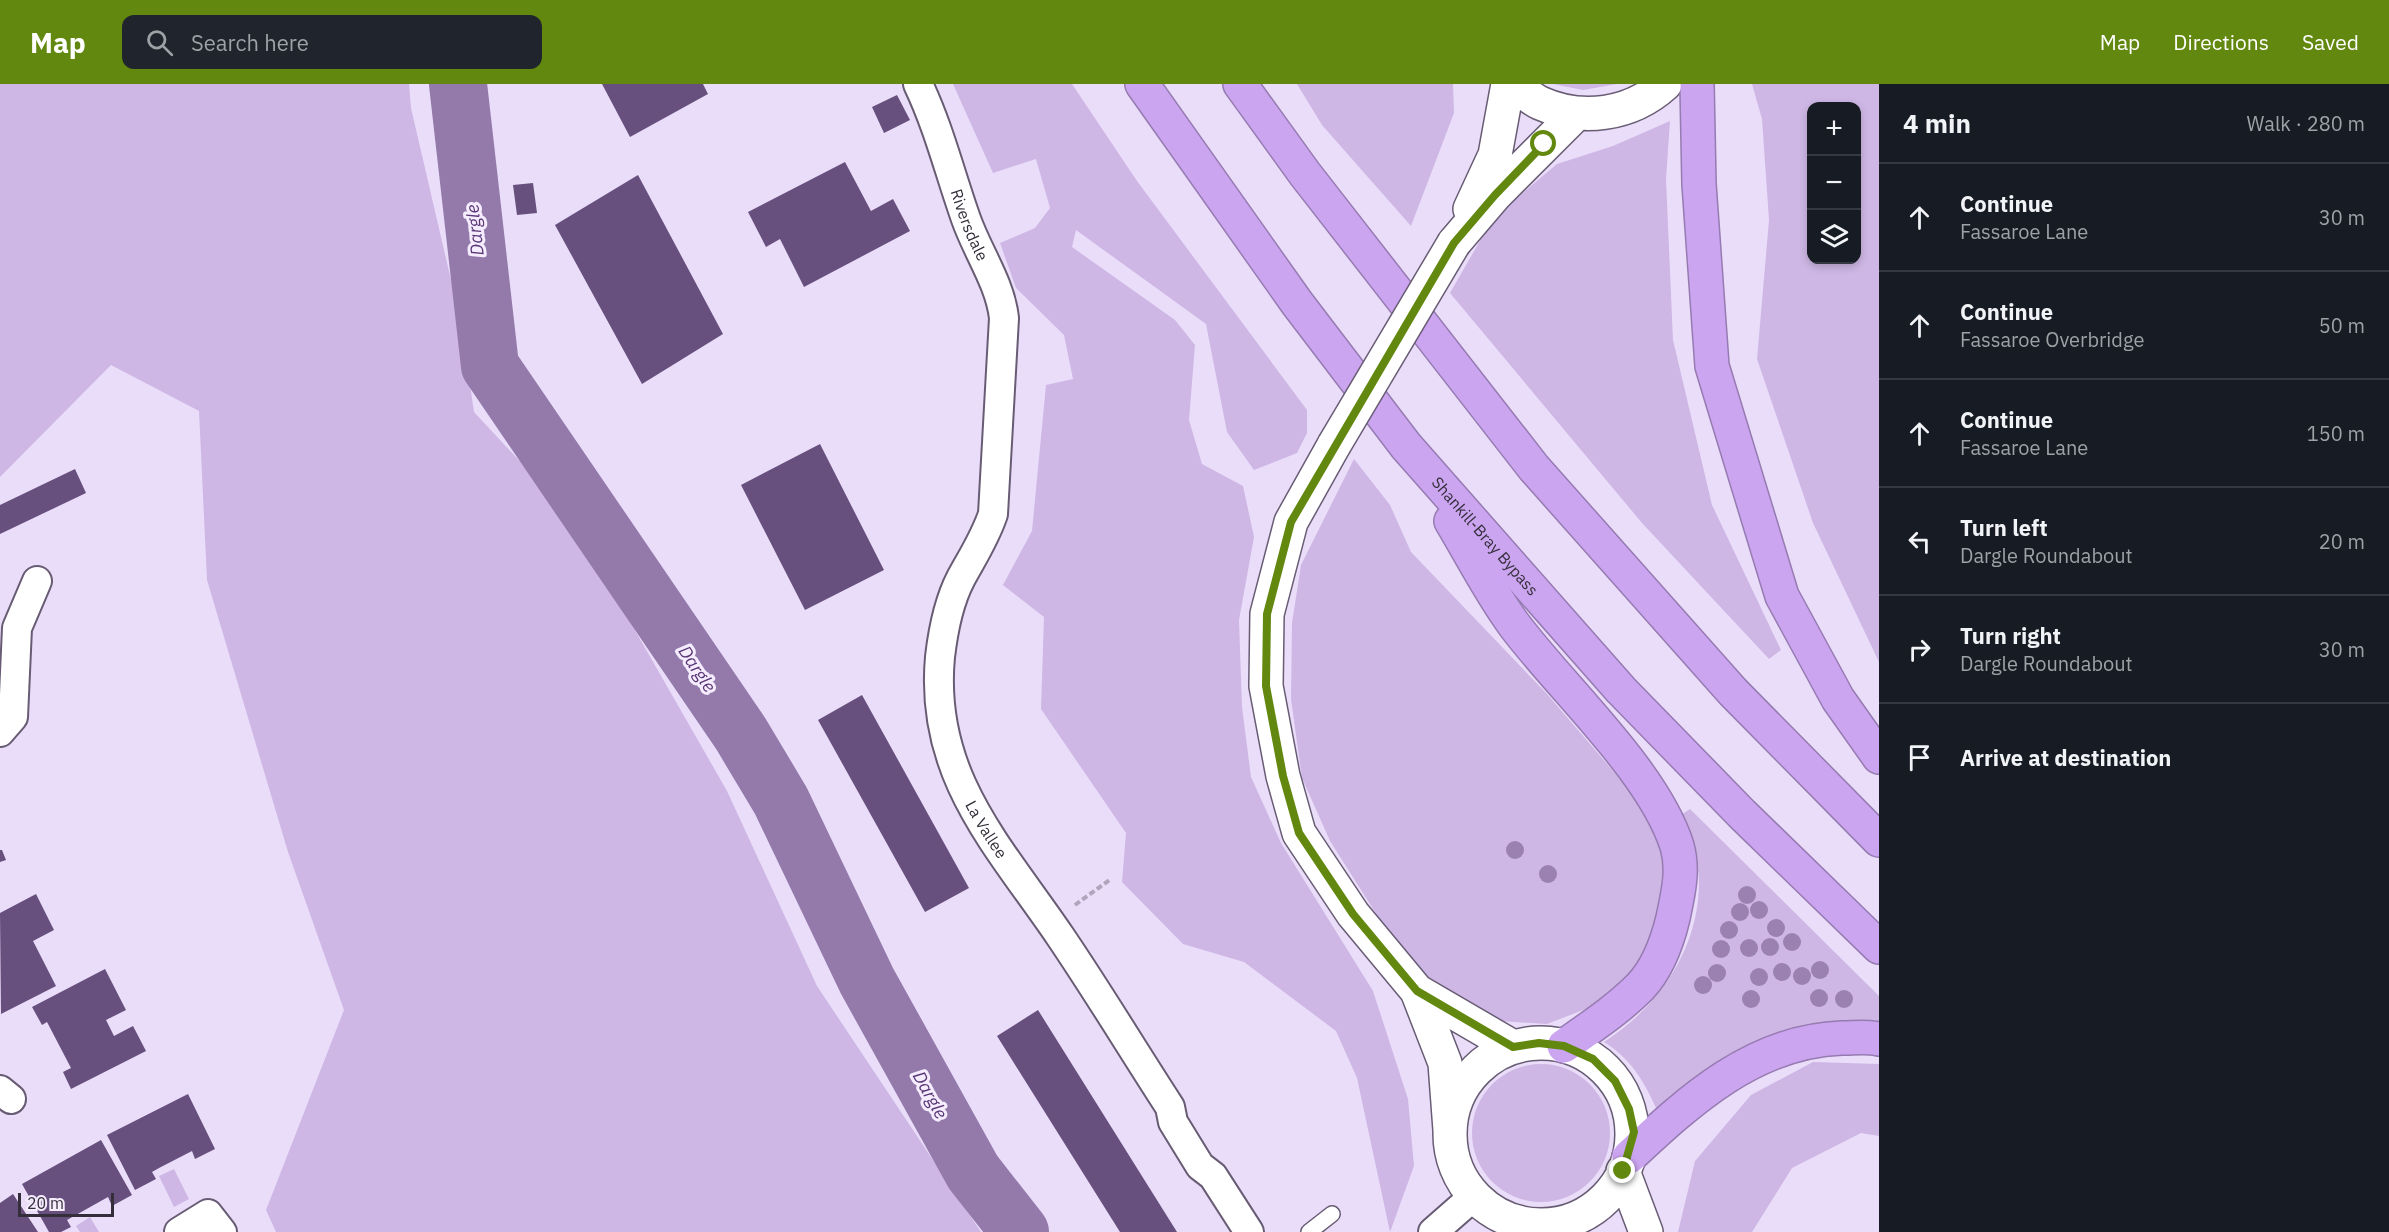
<!DOCTYPE html>
<meta charset="utf-8">
<style>
:root{--surface:#171b24;--page:#20242c;--text:#f1f3f6;--muted:#9ea1a6;--line:#363941;--accent:#62880f}
body{margin:0;font-family:"IBM Plex Sans",sans-serif;background:var(--page);color:var(--text)}
.controls{position:absolute;right:18px;top:18px;display:grid;overflow:hidden;border-radius:12px;box-shadow:0 3px 9px #0003}
.controls button{width:54px;height:54px;display:grid;place-items:center;padding:0;border:0;border-bottom:2px solid var(--line);background:var(--surface);color:var(--text);font:30px sans-serif}
.scale{position:absolute;left:18px;bottom:15px;width:96px;box-sizing:border-box;padding-left:6px;border:3px solid #332e39;border-top:0;font-size:16px;line-height:21px;white-space:nowrap;color:#332e39;-webkit-text-stroke:4px #f5ecfe;paint-order:stroke}
.stop{position:absolute;width:18px;height:18px;margin:-14px;border:4px solid #62880f;border-radius:50%;background:#fff}
.stop.end{background:#62880f;border-color:#fff;box-shadow:0 2px 6px #0008}
.list{margin:0;padding:0;list-style:none}
h2{display:flex;justify-content:space-between;align-items:center;height:78px;margin:0;padding:0 24px;font-size:26px}
h2 small{font-size:20px;font-weight:400;color:var(--muted)}
.list li{display:grid;grid-template-columns:39px 1fr auto;gap:18px;align-items:center;box-sizing:border-box;height:108px;padding:0 24px;border-top:2px solid var(--line)}
.list b{display:block;font-size:22px;white-space:nowrap}
.list p{margin:0;font-size:20px;white-space:nowrap;color:var(--muted)}
.list em{font-size:20px;font-style:normal;color:var(--muted)}
.icon{flex:none;width:33px;height:33px;fill:none;stroke:currentColor;stroke-width:2;stroke-linecap:round;stroke-linejoin:round}
.map{position:relative;flex:none;width:1879px;height:1148px;overflow:hidden}
header{display:flex;align-items:center;gap:36px;box-sizing:border-box;height:84px;padding:0 30px;background:var(--accent);color:#fff}
header strong{font-size:28px}
nav{display:flex;gap:33px;margin-inline-start:auto;font-size:21px}
.search{width:420px;height:54px;background:var(--page);display:flex;align-items:center;gap:15px;box-sizing:border-box;padding:0 21px;border-radius:12px;color:var(--muted);font-size:22px}
main{display:flex}
aside{flex:1;background:var(--surface)}
.map>svg:first-child{display:block}
.green{fill:#ceb7e5;fill-rule:evenodd}
.lines{fill:none;stroke-linecap:round;stroke-linejoin:round}
.river{stroke:#937aab;stroke-width:58}
.building{fill:#674f7e}
.lane-casing{stroke:#685c74;stroke-width:18}
.street-casing{stroke:#685c74;stroke-width:32}
.secondary-casing{stroke:#685c74;stroke-width:36}
.highway-casing{stroke:#967bb1;stroke-width:36}
.path{stroke:#b0a5bc;stroke-width:4;stroke-dasharray:6 3;stroke-linecap:butt}
.lane{stroke:#fff;stroke-width:15}
.street{stroke:#fff;stroke-width:28}
.secondary{stroke:#fff;stroke-width:33}
.highway{stroke:#cca5f1;stroke-width:33}
.secondary-bridge-casing{stroke:#685c74;stroke-width:36;stroke-linecap:butt}
.secondary-bridge{stroke:#fff;stroke-width:33}
.tree{fill:#9a81b1}
.route{stroke:#62880f;stroke-width:8}
.labels{text-anchor:middle;stroke-width:6;stroke-linejoin:round;paint-order:stroke}
.street-label{font-size:16px;fill:#332e39;stroke:#f5ecfe}
.water-label{font-size:18px;font-style:italic;fill:#593776;stroke:#f5ecfe}
</style>
<header>
<strong>Map</strong>
<div class="search"><svg class="icon" aria-label="search" viewBox="0 0 24 24"><circle cx="10" cy="10" r="6"/><path d="M15 15l6 6"/></svg>Search here</div>
<nav><a>Map</a><a>Directions</a><a>Saved</a></nav>
</header>
<main>
<div class="map">
<svg width="1879" height="1148" viewBox="0 0 1879 1148">
<rect width="100%" height="100%" fill="#eaddf9"/>
<path class="green" d="M0,0H409L411,24L461,239L474,328L553,413L601,487L727,707L817,902L981,1148H276L266,1126L344,926L288,768L207,496L199,327L111,281L0,393Z
M953,0H1072L1137,97L1307,326V349L1297,369L1254,386L1227,348L1206,240L1076,146L1072,163L1175,236L1195,261L1189,336L1202,380L1243,402L1254,453L1239,536L1242,623L1251,693L1281,759L1373,907L1408,1015L1414,1082L1390,1148L1357,994L1336,947L1244,878L1183,860L1122,798L1126,749L1041,625L1044,533L1003,501L1032,447L1046,301L1073,295L1064,251L1016,204L1000,159L1035,144L1050,124L1036,75L993,89Z
M1297,0H1453L1454,29L1411,142L1322,41Z
M1553,0H1617L1583,6Z
M1752,0H1879V578L1813,439L1757,275L1769,136L1762,35ZM1812,22H1856V176H1812Z
M1670,37L1666,95L1673,256L1712,421L1781,566L1769,575L1642,439L1450,209L1481,155L1506,123L1557,80L1613,62Z
M1354,375L1390,421L1411,468L1547,610L1646,725L1661,752L1668,794L1649,868L1624,900L1591,923L1547,940L1500,937L1431,899L1380,836L1330,757L1302,694L1291,615L1292,539L1301,481Z
M1690,725L1879,912V941L1657,1026C1644,997 1631,975 1604,958C1658,923 1699,866 1699,798C1699,775 1689,752 1681,731Z
M1813,978L1879,980V1052L1861,1049L1792,1084L1752,1148H1678L1695,1077L1751,1011Z
M1472 1049a69 69 0 1 1 138 0a69 69 0 1 1-138 0Z
M174,1085L189,1115L174,1123L159,1092Z
M90,1133L99,1148H80L76,1142Z"/>
<g class="lines">
<path class="river" d="M458,0L490,282L741,650L781,717L867,897L973,1088L1020,1148"/>
</g>
<path class="building" d="M602,0H703L708,10L630,53Z
M897,11L910,36L884,49L872,23Z
M845,78L871,127L893,115L910,147L804,203L780,155L766,163L748,128Z
M638,91L723,250L642,300L555,141Z
M533,99L537,129L517,131L513,101Z
M820,360L884,486L805,526L741,401Z
M75,385L86,409L0,450V421Z
M862,611L969,804L925,828L818,636Z
M0,766H2L6,776L0,778Z
M36,810L54,846L33,857L56,902L1,930L0,829Z
M105,885L126,926L106,936L114,952L133,942L146,967L71,1005L63,988L71,984L47,938L42,941L32,923Z
M1038,926L1177,1148H1120L997,952Z
M188,1010L215,1065L195,1075L192,1067L159,1084L152,1088L156,1095L135,1106L107,1051Z
M101,1056L132,1111L112,1122L108,1113L67,1136L71,1143L61,1148H49L22,1100Z
M13,1110L38,1148H0V1119Z"/>
<g class="lines">
<g class="lane-casing">
<path id="lane" d="M1309,1148L1332,1130"/>
</g>
<g class="street-casing">
<g id="street">
<path id="s1" d="M918,0C939,44 950,90 966,135C978,169 1000,199 1004,234L993,430C985,454 973,472 961,494C949,517 943,547 940,573C929,691 998,761 1060,852C1098,908 1133,966 1170,1023L1173,1038L1200,1082L1213,1092L1249,1148"/>
<path d="M0,648L13,633L17,544L37,497"/>
<path d="M0,1006L11,1015"/>
<path d="M179,1148L208,1130L222,1148"/>
<path d="M1433,1148L1474,1112"/>
</g>
</g>
<g class="secondary-casing">
<path id="secondary" d="M1514,0C1522,6 1531,15 1540,19C1582,38 1631,31 1665,0
M1470,125L1495,71L1508,0
M1454,159L1495,111L1576,30
M1334,361L1291,438L1267,530L1266,602L1283,692L1299,749L1353,830L1417,907L1445,979L1450,1046
M1417,907L1513,963
M1450 1050a91 91 0 1 1 182 0a91 91 0 1 1-182 0Z
M1623,1087L1646,1148"/>
</g>
<g class="highway-casing">
<g id="highway">
<path id="s2" d="M1142,0L1297,219L1406,362L1621,606L1742,730L1879,863"/>
<path d="M1240,0L1305,90L1534,384L1733,608L1879,756"/>
<path d="M1697,0L1699,100L1712,282L1782,512L1838,615L1879,673"/>
<path d="M1451,437C1472,472 1491,510 1515,542C1564,607 1653,687 1677,762C1684,786 1678,810 1673,834C1667,859 1658,884 1640,903C1617,926 1591,943 1564,962"/>
<path d="M1629,1073C1690,1016 1754,957 1842,954C1854,954 1867,952 1879,955"/>
</g>
</g>
<path class="path" d="M1075,821L1111,795"/>
<use href="#lane" class="lane"/>
<use href="#street" class="street"/>
<use href="#secondary" class="secondary"/>
<use href="#highway" class="highway"/>
<g class="secondary-bridge-casing">
<path id="secondary-bridge" d="M1334,361L1454,159"/>
</g>
<use href="#secondary-bridge" class="secondary-bridge"/>
</g>
<g class="tree">
<circle cx="1515" cy="766" r="9"/>
<circle cx="1548" cy="790" r="9"/>
<circle cx="1747" cy="811" r="9"/>
<circle cx="1759" cy="826" r="9"/>
<circle cx="1740" cy="828" r="9"/>
<circle cx="1776" cy="844" r="9"/>
<circle cx="1729" cy="846" r="9"/>
<circle cx="1792" cy="858" r="9"/>
<circle cx="1770" cy="863" r="9"/>
<circle cx="1749" cy="864" r="9"/>
<circle cx="1721" cy="865" r="9"/>
<circle cx="1820" cy="886" r="9"/>
<circle cx="1782" cy="888" r="9"/>
<circle cx="1717" cy="889" r="9"/>
<circle cx="1802" cy="892" r="9"/>
<circle cx="1759" cy="893" r="9"/>
<circle cx="1703" cy="901" r="9"/>
<circle cx="1819" cy="914" r="9"/>
<circle cx="1751" cy="915" r="9"/>
<circle cx="1844" cy="915" r="9"/>
</g>
<g class="lines">
<path class="route" d="M1544,60L1495,111L1454,159L1291,438L1267,530L1266,602L1283,692L1299,749L1353,830L1417,907L1513,963L1539,959L1564,962L1593,975L1615,997L1629,1025L1634,1048L1623,1087"/>
</g>
<g class="labels">
<g class="street-label">
<text dy="6" stroke="none"><textPath href="#s1" startOffset="150">Riversdale</textPath></text>
<text dy="6" stroke="none"><textPath href="#s2" startOffset="568">Shankill-Bray Bypass</textPath></text>
<text dy="6" stroke="none"><textPath href="#s1" startOffset="782">La Vallee</textPath></text>
</g>
<g class="water-label">
<text transform="translate(475 146) rotate(-96)" y="6">Dargle</text>
<text transform="translate(697 585) rotate(56)" y="6">Dargle</text>
<text transform="translate(930 1011) rotate(61)" y="6">Dargle</text>
</g>
</g>
</svg>
<div class="controls">
<button>+</button>
<button>−</button>
<button><svg class="icon" aria-label="layers" viewBox="0 0 24 24"><path d="M12 4l9 5-9 5-9-5zM3 14l9 5 9-5"/></svg></button>
</div>
<div class="scale">20 m</div>
<div class="stop" style="left:1544px;top:60px"></div>
<div class="stop end" style="left:1623px;top:1087px"></div>
</div>
<aside>
<h2>4 min<small>Walk · 280 m</small></h2>
<ul class="list">
<li><svg class="icon" aria-label="ahead" viewBox="0 0 24 24"><path d="M12 20V5M6 11l6-6 6 6"/></svg><div><b>Continue</b><p>Fassaroe Lane</p></div><em>30 m</em></li>
<li><svg class="icon" aria-label="ahead" viewBox="0 0 24 24"><path d="M12 20V5M6 11l6-6 6 6"/></svg><div><b>Continue</b><p>Fassaroe Overbridge</p></div><em>50 m</em></li>
<li><svg class="icon" aria-label="ahead" viewBox="0 0 24 24"><path d="M12 20V5M6 11l6-6 6 6"/></svg><div><b>Continue</b><p>Fassaroe Lane</p></div><em>150 m</em></li>
<li><svg class="icon" aria-label="left" viewBox="0 0 24 24"><path d="M17 20v-9H6M10 6l-5 5 5 5"/></svg><div><b>Turn left</b><p>Dargle Roundabout</p></div><em>20 m</em></li>
<li><svg class="icon" aria-label="right" viewBox="0 0 24 24"><path d="M7 20v-9h11M14 6l5 5-5 5"/></svg><div><b>Turn right</b><p>Dargle Roundabout</p></div><em>30 m</em></li>
<li><svg class="icon" aria-label="arrive" viewBox="0 0 24 24"><path d="M6 21V4h12l-3 4 3 4H6"/></svg><div><b>Arrive at destination</b></div></li>
</ul>
</aside>
</main>
